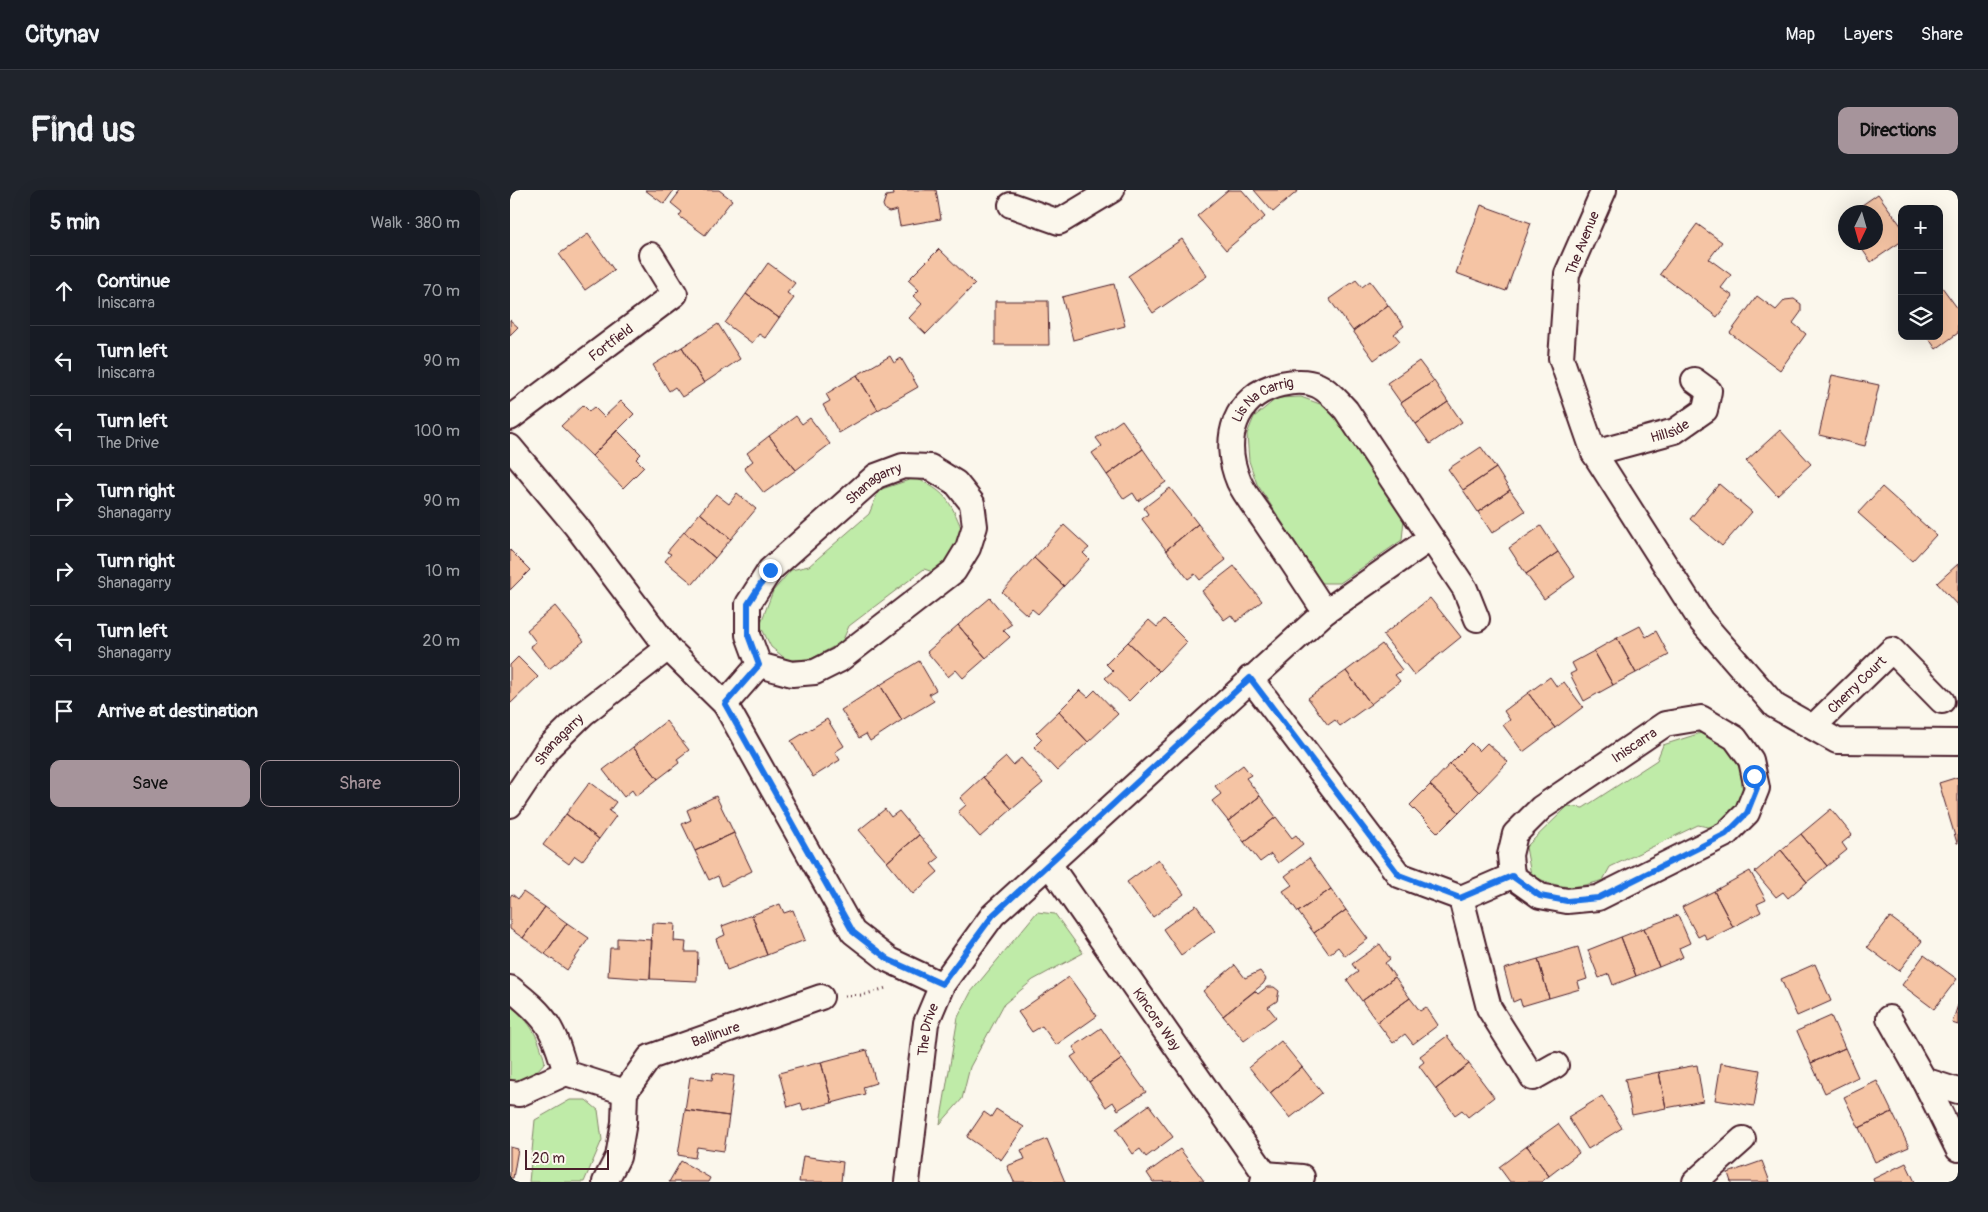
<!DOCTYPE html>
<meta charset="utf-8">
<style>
:root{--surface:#171b24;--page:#20242c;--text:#f1f3f6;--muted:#9ea1a6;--line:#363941;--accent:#a6949b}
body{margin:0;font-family:Pangolin,sans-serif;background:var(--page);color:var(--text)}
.controls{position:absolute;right:15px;top:15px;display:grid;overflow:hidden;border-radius:10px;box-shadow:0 5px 20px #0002}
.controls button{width:45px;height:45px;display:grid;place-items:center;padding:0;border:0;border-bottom:1px solid var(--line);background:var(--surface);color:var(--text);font:25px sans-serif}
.compass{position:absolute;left:1328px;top:15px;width:45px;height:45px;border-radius:50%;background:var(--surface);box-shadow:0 5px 20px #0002;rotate:185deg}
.scale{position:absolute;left:15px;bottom:12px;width:84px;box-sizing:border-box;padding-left:5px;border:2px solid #4a1f2b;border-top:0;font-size:14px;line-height:18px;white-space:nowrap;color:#4a1f2b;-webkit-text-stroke:4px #fbf7ec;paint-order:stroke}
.stop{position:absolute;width:15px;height:15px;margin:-11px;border:4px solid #1a73e8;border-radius:50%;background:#fff}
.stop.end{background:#1a73e8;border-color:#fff;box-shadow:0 1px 5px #0008}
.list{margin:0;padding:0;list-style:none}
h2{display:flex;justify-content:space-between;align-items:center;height:65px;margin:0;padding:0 20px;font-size:21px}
h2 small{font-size:16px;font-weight:400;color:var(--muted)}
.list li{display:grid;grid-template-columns:32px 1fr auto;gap:15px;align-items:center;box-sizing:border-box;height:70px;padding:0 20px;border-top:1px solid var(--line)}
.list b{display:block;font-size:19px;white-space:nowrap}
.list p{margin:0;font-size:16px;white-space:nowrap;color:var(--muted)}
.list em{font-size:16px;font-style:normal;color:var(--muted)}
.actions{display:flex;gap:10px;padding:15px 20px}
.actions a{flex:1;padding:11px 0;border:1px solid var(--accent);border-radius:10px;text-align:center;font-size:18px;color:var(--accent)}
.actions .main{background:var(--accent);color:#111}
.icon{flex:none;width:28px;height:28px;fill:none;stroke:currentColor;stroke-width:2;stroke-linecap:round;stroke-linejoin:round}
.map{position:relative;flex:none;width:1448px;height:992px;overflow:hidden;border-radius:10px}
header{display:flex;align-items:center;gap:30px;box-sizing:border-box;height:70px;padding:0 25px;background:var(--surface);border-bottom:1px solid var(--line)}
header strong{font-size:24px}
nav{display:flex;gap:28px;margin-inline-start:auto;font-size:18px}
.intro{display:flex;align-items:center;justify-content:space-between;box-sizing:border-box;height:120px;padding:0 30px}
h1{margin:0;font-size:35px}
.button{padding:12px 22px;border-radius:10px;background:var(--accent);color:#111;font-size:18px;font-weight:700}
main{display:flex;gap:30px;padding:0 30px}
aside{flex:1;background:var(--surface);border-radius:10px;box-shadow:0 5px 20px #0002}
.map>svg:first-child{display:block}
.green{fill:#bfeba8;stroke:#84856a}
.building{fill:#f5c4a4;stroke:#4a1f2b}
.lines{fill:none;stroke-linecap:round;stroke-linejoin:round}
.street-casing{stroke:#4a1f2b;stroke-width:28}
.path{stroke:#4a1f2b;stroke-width:3;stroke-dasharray:1 4;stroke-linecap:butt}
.street{stroke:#fbf7ec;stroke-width:24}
.route{stroke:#1a73e8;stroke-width:6}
.labels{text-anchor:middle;stroke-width:5;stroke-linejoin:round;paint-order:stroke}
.street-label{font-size:14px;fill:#4a1f2b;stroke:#fbf7ec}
</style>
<header>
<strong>Citynav</strong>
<nav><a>Map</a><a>Layers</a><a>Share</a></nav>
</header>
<div class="intro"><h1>Find us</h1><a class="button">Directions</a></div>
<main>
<aside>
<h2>5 min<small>Walk · 380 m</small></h2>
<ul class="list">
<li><svg class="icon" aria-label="ahead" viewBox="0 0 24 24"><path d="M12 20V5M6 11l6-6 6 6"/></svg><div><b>Continue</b><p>Iniscarra</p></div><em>70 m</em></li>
<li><svg class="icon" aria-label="left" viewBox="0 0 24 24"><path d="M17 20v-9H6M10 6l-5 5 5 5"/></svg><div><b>Turn left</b><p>Iniscarra</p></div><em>90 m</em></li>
<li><svg class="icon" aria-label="left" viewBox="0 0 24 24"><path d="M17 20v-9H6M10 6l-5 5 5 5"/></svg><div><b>Turn left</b><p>The Drive</p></div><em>100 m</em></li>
<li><svg class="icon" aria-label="right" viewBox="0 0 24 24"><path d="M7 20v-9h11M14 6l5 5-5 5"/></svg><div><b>Turn right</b><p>Shanagarry</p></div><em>90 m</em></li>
<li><svg class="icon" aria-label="right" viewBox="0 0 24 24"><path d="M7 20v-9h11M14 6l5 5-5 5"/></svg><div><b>Turn right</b><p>Shanagarry</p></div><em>10 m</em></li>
<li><svg class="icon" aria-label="left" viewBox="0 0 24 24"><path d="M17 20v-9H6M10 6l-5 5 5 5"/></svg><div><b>Turn left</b><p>Shanagarry</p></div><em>20 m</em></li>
<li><svg class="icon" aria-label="arrive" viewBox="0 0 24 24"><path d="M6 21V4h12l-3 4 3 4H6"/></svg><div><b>Arrive at destination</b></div></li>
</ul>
<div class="actions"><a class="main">Save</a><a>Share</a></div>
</aside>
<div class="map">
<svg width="1448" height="992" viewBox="0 0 1448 992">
<rect width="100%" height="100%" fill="#fbf7ec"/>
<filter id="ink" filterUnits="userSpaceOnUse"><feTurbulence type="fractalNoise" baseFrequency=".02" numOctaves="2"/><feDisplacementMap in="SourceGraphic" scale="10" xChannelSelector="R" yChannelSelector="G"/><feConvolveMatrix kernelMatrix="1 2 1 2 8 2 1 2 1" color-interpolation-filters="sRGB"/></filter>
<g filter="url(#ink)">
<path class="green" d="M791,207L818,217L894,329L892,350L830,393H812L747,294L739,271L737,244L744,227L767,208Z
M405,288C435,301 440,310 452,340L441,366L423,382L414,379L339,436L332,452L301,469L277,470L261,457L250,435L263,401L281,380L299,376L359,324L369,300Z
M1191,543L1216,554L1230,579L1233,603L1222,624L1203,638L1188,635L1100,677L1093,690C1062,700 1050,699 1021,685L1016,657L1058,616L1073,618L1147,570L1153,555Z
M527,722L545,724L573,763L523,790L494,814L460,877L452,909L430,934L448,827L461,802Z
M0,816C22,833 28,846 35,872C26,883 15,893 0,891Z
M60,910H76L88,920L92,950L74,992H19L25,930Z"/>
<path class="building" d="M135,0H164L154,14Z
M171,0H209L222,10L195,45L169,26L172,22L161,13Z
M383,0H426L431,29L390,36L387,20L379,22L375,20L373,15L376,6L384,5Z
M718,0H732L755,27L716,60L687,26Z
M744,0H789L763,22Z
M1368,4L1392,37V51L1361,72L1347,52H1366V22H1342Z
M971,15L1021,33L996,101L946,83Z
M1187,34L1212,52L1199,69L1221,85L1211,98L1223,106L1207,127L1150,84Z
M78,44L104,80L75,100L49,64Z
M672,49L697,86L643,123L618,86Z
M429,59L465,94L416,144L399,128L412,114L403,106L409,100L398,90Z
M258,73L285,93L277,103L284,108L269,128L236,104Z
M846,90L852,97L860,91L878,115L843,141L819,109Z
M1429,93L1448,119V143L1426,159L1417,146H1429Z
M604,94L615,136L563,150L552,107Z
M236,104L269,128L255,148L249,144L242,153L215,133Z
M1247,106L1266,120L1275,110L1284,109L1291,114V122L1283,133L1296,144L1270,180L1220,143Z
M485,111H538L539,155H485Z
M878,115L894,136L884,144L890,151L864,170L843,141Z
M0,130L8,137L0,145Z
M208,134L230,169L194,193L172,157Z
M172,157L194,193L172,207L165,197L159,201L143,175Z
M380,166L384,173L391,168L408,197L368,220L347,185Z
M909,171L924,191L891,213L877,193Z
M347,185L368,220L329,243L313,215L320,211L316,204Z
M1322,185L1369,195L1355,256L1309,245Z
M924,191L938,212L906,234L891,213Z
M111,211L124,224L82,266L51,236L73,215L79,221L84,217L94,227Z
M938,212L952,232L920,254L906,234Z
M286,226L292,234L300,228L320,254L286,280L259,246Z
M612,230L633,259L597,285L582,263L592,256L586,248Z
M107,240L131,264L126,269L134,277L113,298L82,266Z
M1270,240L1301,274L1267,305L1236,271Z
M259,246L286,280L254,303L234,278L243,271L237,263Z
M971,257L986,278L953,300L938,279Z
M633,259L656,292L628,311L623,303L614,309L597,285Z
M986,278L1000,300L968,322L953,300Z
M1209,294L1242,322L1212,356L1180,329Z
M1372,297L1426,345L1402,371L1348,323Z
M660,298L688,334L656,360L632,329L638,324L634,318Z
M1000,300L1015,321L982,343L968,322Z
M227,303L246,319L221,349L190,323L206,304L219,314Z
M190,323L221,349L205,368L174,342Z
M688,334L716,370L690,390L685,384L678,389L656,360Z
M554,335L579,358L573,363L579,369L554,396L524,368Z
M1031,336L1048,362L1016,384L999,358Z
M174,342L205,368L183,394L155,371L161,364L157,362Z
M0,360L20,380L0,400Z
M1048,362L1065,387L1034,409L1016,384Z
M524,368L554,396L528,424L522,419L517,425L492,402Z
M1448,374V416L1427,393Z
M724,376L752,411L726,432L721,425L714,430L692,401Z
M480,408L502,434L493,440L500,447L476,468L448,435Z
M920,408L951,447L904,485L873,445Z
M45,416L74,451L39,479L20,456L26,452L17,440Z
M654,429L677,452L649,481L618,452L639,430L647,437Z
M448,435L476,468L453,488L446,480L438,487L417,462Z
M1130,436L1136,447L1146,441L1159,465L1126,483L1107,448Z
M1107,448L1126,483L1103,495L1084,461Z
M618,452L649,481L619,511L595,488L603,481L596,474Z
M872,454L892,480L885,485L890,491L861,514L836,481Z
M1084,461L1103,495L1074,511L1060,484L1066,481L1062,473Z
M8,467L28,487L0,514V475Z
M409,471L426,500L419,504L424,511L392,530L370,495Z
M836,481L861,514L830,536L825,530L818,535L798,508Z
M1040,487L1047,497L1054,492L1073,517L1045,538L1018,503Z
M370,495L392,530L360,551L356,544L349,548L331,520Z
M570,500L578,507L585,500L608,524L578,552L549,521Z
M1018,503L1045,538L1013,562L993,535L1000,530L994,521Z
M549,521L578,552L547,581L524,557L532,549L526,543Z
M317,529L334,556L325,562L330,570L303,587L281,551Z
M156,531L179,560L167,569L169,573L148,589L123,557Z
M961,553L969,561L977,553L998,572L969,602L940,574Z
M123,557L148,589L126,606L122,600L114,607L93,580Z
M496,567L503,575L511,568L533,593L502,619L473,587Z
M940,574L969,602L949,622L920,595Z
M733,575L741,585L736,588L750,606L718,631L702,611L711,604L705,596Z
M473,587L502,619L470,647L448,622L456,615L450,608Z
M1448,587V653H1447L1429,593Z
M80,592L106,612L99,621L106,626L89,649L56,624Z
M920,595L949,622L928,643L900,615Z
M206,606L224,643L185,661L172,634L181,630L177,620Z
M750,606L766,627L734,652L718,631Z
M375,619L381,627L389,621L409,645L377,672L349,640Z
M1321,619L1342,645L1332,653L1337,660L1317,676L1291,644Z
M56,624L89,649L72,671L65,666L59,674L33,655Z
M766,627L782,648L786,645L793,654L768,673L761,664L750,672L734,652Z
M224,643L242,681L212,696L208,686L199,690L185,661Z
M1291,644L1317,676L1297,692L1271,660Z
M409,645L429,668L421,674L428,682L403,704L377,672Z
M1271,660L1297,692L1278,708L1273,702L1266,707L1245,682Z
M799,668L821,699L788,722L773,701L782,695L775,686Z
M648,669L674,704L643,727L617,692Z
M1240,681L1256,710L1247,714L1251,722L1223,737L1204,701Z
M821,699L836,720L804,743L788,722Z
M1204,701L1223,737L1197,750L1194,744L1188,747L1172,717Z
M13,702L35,717L13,748L0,739V707L2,704L8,709Z
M270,714L274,723L283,720L295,750L257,765L242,725Z
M686,715L705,741L671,765L653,739Z
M35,717L57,733L35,764L13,748Z
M836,720L858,749L835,766L828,757L819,764L804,743Z
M242,725L257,765L217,780L206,749L215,745L212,736Z
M1168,725L1180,753L1169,758L1173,767L1149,777L1134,738Z
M1380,727L1412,751L1389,781L1357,757Z
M57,733L79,748L57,780L35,764Z
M142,733L165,734L164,751L176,752L175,762H188L187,791L140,789Z
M1134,738L1149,777L1126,786L1111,747Z
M1111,747L1126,786L1103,795L1099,784L1089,788L1078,760Z
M107,748L142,750L140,789L98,786L100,758H107Z
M870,754L880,769L875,773L885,787L852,811L837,790L848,782L842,774Z
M1068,757L1077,789L1068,792L1070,799L1039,808L1028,769Z
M1414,765L1447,789L1424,819L1392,795Z
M1028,769L1039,808L1012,816L1010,809L1003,812L994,779Z
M1305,774L1321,811L1287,826L1271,789Z
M725,775L735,788L750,781L756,789L753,794L713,826L693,801Z
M559,787L587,826L546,855L532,836L522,842L508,822Z
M885,787L900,808L867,832L852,811Z
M757,797H764L769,801L767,811L758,817L766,827L734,851L713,826L745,801L748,804Z
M900,808L910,821L916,817L928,835L903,854L895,844L883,853L867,832Z
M1448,815V835L1442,833Z
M1321,826L1335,858L1301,873L1287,841Z
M591,838L612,869L579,892L561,867L567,863L563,857Z
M937,846L959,874L926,899L909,876L914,872L910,866Z
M771,851L792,877L760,903L739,877Z
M1335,858L1348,887L1315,903L1301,873Z
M357,860L366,893L353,897L355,904L322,913L311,872Z
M612,869L636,902L608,920L603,912L596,917L579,892Z
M311,872L322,913L293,920L291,913L278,917L269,883Z
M1211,873L1250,880L1244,916L1205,910Z
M959,874L984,907L958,927L952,920L945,925L926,899Z
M1187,875L1193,911L1156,918L1149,882Z
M792,877L812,903L780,928L760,903Z
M1149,882L1156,918L1122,925L1115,889Z
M203,883L224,886L219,926L175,920L180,887L202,890Z
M1367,891L1382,922L1349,938L1334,907Z
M1092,906L1112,938L1078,959L1058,927Z
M639,915L663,947L636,967L630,959L623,964L606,939Z
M486,919L514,937L491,970L457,947L474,922L481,927Z
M175,920L219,926L214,961L187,957L185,968L168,965Z
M1382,922L1399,957L1365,972L1349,938Z
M1048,934L1069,963L1039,986L1017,956Z
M537,949L555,992H504L497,976L515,969L511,960Z
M1017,956L1039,986L1031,992H1000L989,977Z
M0,957L8,959L3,988H0Z
M670,959L694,991L643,992L637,983Z
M293,966L333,972L331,992H289Z
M171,971L200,988L198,992H159Z
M1252,971L1260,992H1221L1218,983Z
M1396,973L1405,992H1364L1363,989Z"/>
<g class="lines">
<g class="street-casing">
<g id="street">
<path d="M1094,0L1057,84L1051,168L1084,263L1191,431L1265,516L1327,551L1448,552"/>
<path d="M501,15L549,32L602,0"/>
<path id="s1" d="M0,228L165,104L141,65"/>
<path d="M0,257L66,336L158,458L215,514L343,742L379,770L432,795"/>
<path id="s2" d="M1084,263L1165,241L1195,220L1199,201L1184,190"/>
<path id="s3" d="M815,422C795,391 775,361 754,330C746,318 735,305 729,292C711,250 724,205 771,194C804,187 814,196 836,220L955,399L967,429"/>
<path d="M740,488L889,685L951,708L1002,686L1030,706L1057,711L1088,708L1216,644L1237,623L1247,598L1241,570L1225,548L1191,528L1155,534L1031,618L1005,644L1000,665L1002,686"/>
<path id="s4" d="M215,514L249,475L238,445V414L260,380L366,286L393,276L420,277L446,293L462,313L465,336L458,358L444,381L329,470L305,482L282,484L249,475"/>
<path id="s5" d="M1303,537L1382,460L1432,511"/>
<path id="s6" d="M0,615L38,558L74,523L158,458"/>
<path id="s7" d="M539,674L755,984L753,992"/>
<path d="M951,708L979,818L1023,888L1046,875"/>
<path d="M0,798C38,828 43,837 56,883"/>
<path d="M1379,828L1414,890L1448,959"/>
<path d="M1414,890L1448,901"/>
<path d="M0,903L9,904L56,883L115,902"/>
<path d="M755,984L792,987"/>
<path id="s8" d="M95,992L108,967L114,932L115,902L140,867L311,807"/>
<path id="s9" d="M397,992L416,833L432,795L483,725L815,422L921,348"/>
<path d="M1185,992L1233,949"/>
</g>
</g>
<path class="path" d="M335,806L353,805L376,798"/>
<use href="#street" class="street"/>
</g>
</g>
<g class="lines" filter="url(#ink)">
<path class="route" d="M260,380L238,414V445L249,475L215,514L343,742L379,770L432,794L483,725L740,488L889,685L950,708L1002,686L1030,706L1057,711L1088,708L1216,644L1237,623L1247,598L1244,586"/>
</g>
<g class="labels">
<g class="street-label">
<text transform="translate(1072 53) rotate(-68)" y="5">The Avenue</text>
<text dy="5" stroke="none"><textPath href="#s1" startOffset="126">Fortfield</textPath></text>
<text dy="5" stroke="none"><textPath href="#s3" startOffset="255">Lis Na Carrig</textPath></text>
<text dy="5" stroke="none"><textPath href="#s2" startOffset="79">Hillside</textPath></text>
<text dy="5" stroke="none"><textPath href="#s4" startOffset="291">Shanagarry</textPath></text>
<text dy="5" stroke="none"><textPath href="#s5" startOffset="61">Cherry Court</textPath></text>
<text dy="5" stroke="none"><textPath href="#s6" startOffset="82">Shanagarry</textPath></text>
<text transform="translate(1124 555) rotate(-34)" y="5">Iniscarra</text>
<text dy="5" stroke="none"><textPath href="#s7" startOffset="189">Kincora Way</textPath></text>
<text dy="5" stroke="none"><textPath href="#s9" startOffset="154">The Drive</textPath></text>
<text dy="5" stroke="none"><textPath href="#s8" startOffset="206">Ballinure</textPath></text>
</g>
</g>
</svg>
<div class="controls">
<button>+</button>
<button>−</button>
<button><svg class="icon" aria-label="layers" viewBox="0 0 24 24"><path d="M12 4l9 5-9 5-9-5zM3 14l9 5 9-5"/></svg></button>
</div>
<svg class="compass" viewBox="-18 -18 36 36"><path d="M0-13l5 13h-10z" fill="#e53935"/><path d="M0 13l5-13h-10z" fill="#9ea1a6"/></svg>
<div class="scale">20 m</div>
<div class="stop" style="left:1244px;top:586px"></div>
<div class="stop end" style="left:260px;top:380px"></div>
</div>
</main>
